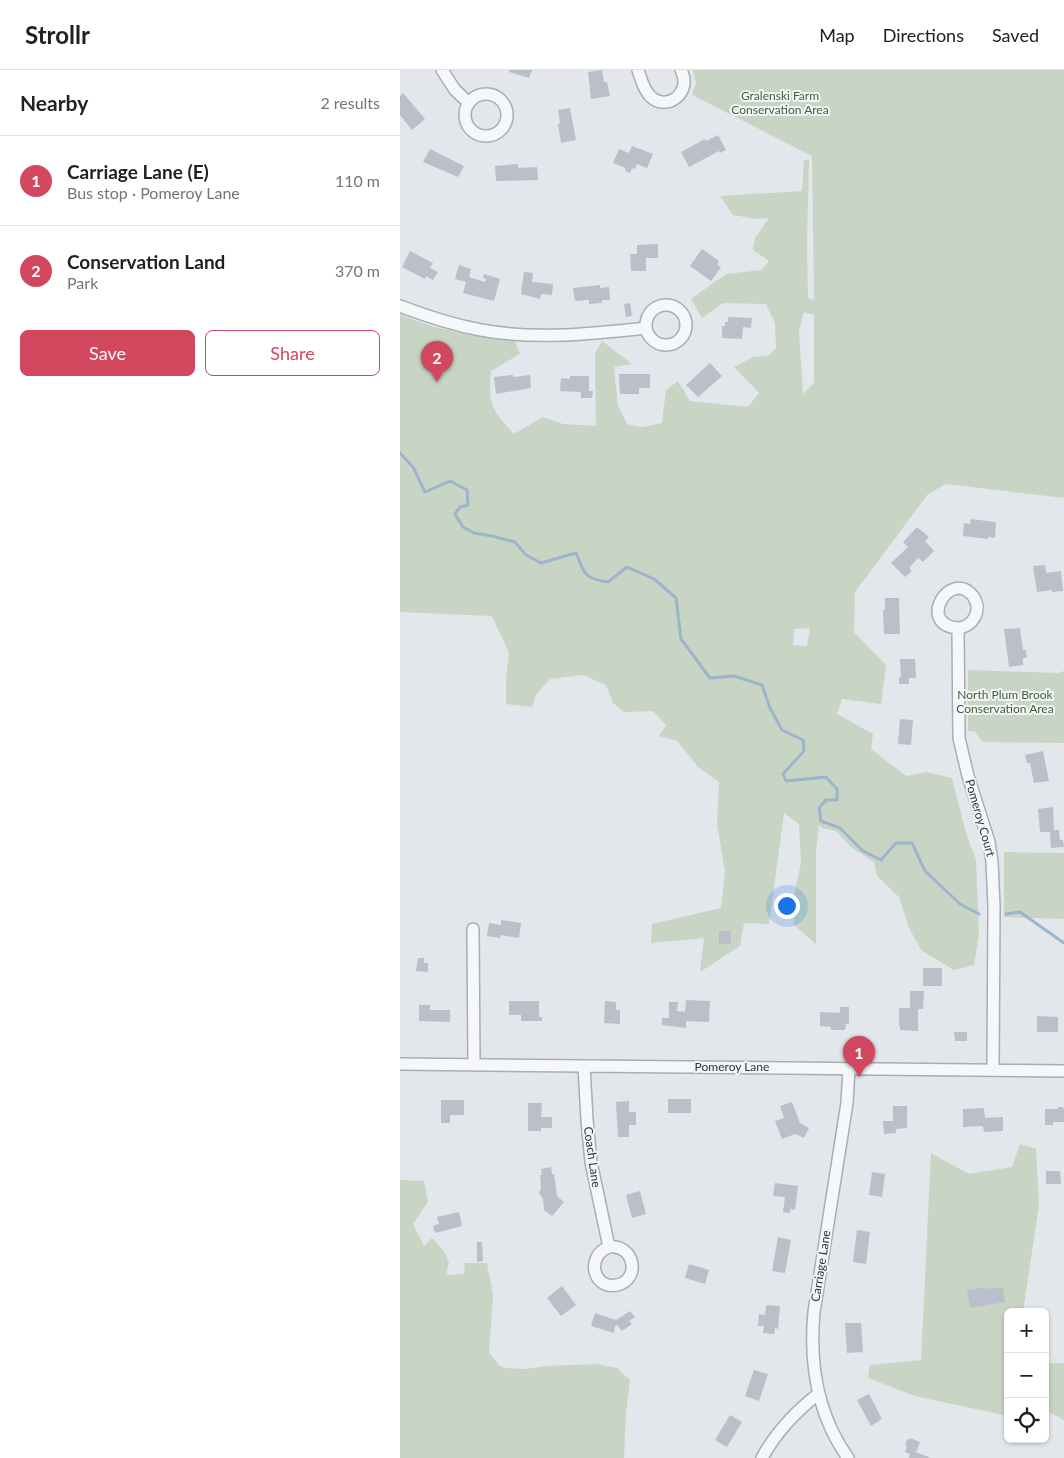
<!DOCTYPE html>
<meta charset="utf-8">
<style>
:root{--surface:#fff;--page:#f6f6f6;--text:#202124;--muted:#757577;--line:#e0e0e0;--accent:#d2465e}
body{margin:0;font-family:Lato,sans-serif;background:var(--page);color:var(--text)}
.controls{position:absolute;right:15px;bottom:15px;display:grid;overflow:hidden;border-radius:8px;box-shadow:0 1px 4px #0004}
.controls button{width:45px;height:45px;display:grid;place-items:center;padding:0;border:0;border-bottom:1px solid var(--line);background:var(--surface);color:var(--text);font:25px sans-serif}
.you{position:absolute;left:386px;top:835px;width:18px;height:18px;margin:-12px;border:4px solid #fff;border-radius:50%;background:#1a73e8;box-shadow:0 0 0 8px #1a73e833}
.badge{display:grid;place-items:center;width:32px;height:32px;border-radius:50%;background:var(--accent);color:#fff;font-size:16px;font-weight:700}
.pin{position:absolute;translate:-50% -41px;filter:drop-shadow(0 1px 2px #0008)}
.pin::after{content:'';position:absolute;top:26px;width:18px;height:15px;background:inherit;clip-path:polygon(0 0,100% 0,50% 100%)}
.list{margin:0;padding:0;list-style:none}
h2{display:flex;justify-content:space-between;align-items:center;height:65px;margin:0;padding:0 20px;font-size:21px}
h2 small{font-size:16px;font-weight:400;color:var(--muted)}
.list li{display:grid;grid-template-columns:32px 1fr auto;gap:15px;align-items:center;box-sizing:border-box;height:90px;padding:0 20px;border-top:1px solid var(--line)}
.list b{display:block;font-size:19px;white-space:nowrap}
.list p{margin:0;font-size:16px;white-space:nowrap;color:var(--muted)}
.list em{font-size:16px;font-style:normal;color:var(--muted)}
.actions{display:flex;gap:10px;padding:15px 20px}
.actions a{flex:1;padding:11px 0;border:1px solid var(--accent);border-radius:8px;text-align:center;font-size:18px;color:var(--accent)}
.actions .main{background:var(--accent);color:#fff}
.icon{flex:none;width:28px;height:28px;fill:none;stroke:currentColor;stroke-width:2;stroke-linecap:round;stroke-linejoin:round}
.map{position:relative;flex:none;width:664px;height:1388px;overflow:hidden}
header{display:flex;align-items:center;gap:30px;box-sizing:border-box;height:70px;padding:0 25px;background:var(--surface);border-bottom:1px solid var(--line)}
header strong{font-size:24px}
nav{display:flex;gap:28px;margin-inline-start:auto;font-size:18px}
main{display:flex}
aside{flex:1;background:var(--surface)}
.map>svg:first-child{display:block}
.green{fill:#c8d5c4;fill-rule:evenodd}
.lines{fill:none;stroke-linecap:round;stroke-linejoin:round}
.stream{stroke:#9db5cc;stroke-width:3}
.building{fill:#babfc9}
.minor-casing{stroke:#a8adb6;stroke-width:14}
.minor{stroke:#f6f7f9;stroke-width:11}
.labels{text-anchor:middle;stroke-width:4;stroke-linejoin:round;paint-order:stroke}
.park-label{font-size:12px;fill:#406037;stroke:#f3f5f8}
.street-label{font-size:12px;fill:#2a3444;stroke:#f3f5f8}
</style>
<header>
<strong>Strollr</strong>
<nav><a>Map</a><a>Directions</a><a>Saved</a></nav>
</header>
<main>
<aside>
<h2>Nearby<small>2 results</small></h2>
<ul class="list">
<li><span class="badge">1</span><div><b>Carriage Lane (E)</b><p>Bus stop · Pomeroy Lane</p></div><em>110 m</em></li>
<li><span class="badge">2</span><div><b>Conservation Land</b><p>Park</p></div><em>370 m</em></li>
</ul>
<div class="actions"><a class="main">Save</a><a>Share</a></div>
</aside>
<div class="map">
<svg width="664" height="1388" viewBox="0 0 664 1388">
<rect width="100%" height="100%" fill="#e3e6eb"/>
<path class="green" d="M293,0H664V428L546,414L528,424L455,522L454,562L486,595L481,634L442,629L437,644L473,664L471,679L506,706L526,702L552,708L566,763L576,790L579,864L574,895L554,900L521,880L509,858L499,827L477,806L474,792L452,778L436,761L422,758L419,755L416,781V874L394,855L395,820L401,793L399,754L384,743L369,854L344,853L340,876L300,902L304,868L251,873L252,854L321,838L325,802L317,754L319,712L298,697L277,671L259,666L266,655L253,641L224,642L213,633L206,615L183,605L150,609L136,625L132,637L106,634V610L109,583L92,546L0,542V244C39,262 73,265 114,269L120,284L91,301C88,335 92,340 114,364L143,347L163,354L196,356L195,283L202,271L232,294L214,297L218,336L227,354L242,357L262,353L266,320L278,311L290,331L348,337L359,323L334,297L353,287L368,286L376,278L375,253L366,234L323,233L302,248L291,229L326,204L362,200L369,191L353,180L355,168L369,148L357,149L333,145L320,126L402,121L404,90H409L407,173L408,228L414,230L412,86L292,25L296,13ZM404,242L414,245V313L403,324L399,261ZM410,558L407,576L393,575L394,559Z
M568,600L658,603L664,601V673L582,672L576,662L568,661Z
M604,782L664,783V849L604,847Z
M620,1074L636,1079L639,1135L623,1242H608V1346L515,1326L468,1308L470,1295L521,1290L531,1083L569,1104L612,1097Z
M0,1110L24,1111L28,1132L13,1154L24,1176L32,1168L44,1181L49,1193L46,1205L64,1204L65,1193H87L93,1225L89,1283L100,1296L105,1298L126,1299L146,1296L196,1294L217,1298L230,1310L226,1342L224,1388H0Z
M645,1293H664V1350L645,1340Z"/>
<g class="lines">
<path class="stream" d="M0,383L13,397L25,422L50,411L67,420L68,435L60,437L55,444L63,457L74,463L92,466L115,472L126,485L141,493L176,483C184,504 185,509 208,512L227,497L254,509L276,528L281,569L310,608L334,606L362,615L370,638L382,660L403,670L404,681L383,704L386,711L426,707L437,719V730H426L419,738L421,751L440,758L463,781L481,790L496,773H512L525,801L560,834L579,844
M606,844L620,842L664,873"/>
</g>
<path class="building" d="M109,0H132L129,8L109,2Z
M202,0L204,12H207L210,26L191,29L188,2Z
M3,23L25,49L12,60L0,45V26Z
M170,38L176,70L161,73L158,54L160,53L158,40Z
M318,65L326,80L320,83L319,81L289,97L281,82L305,69L306,71Z
M232,76L253,84L247,98L237,94L235,99L232,98L230,103L225,101L226,98L213,93L219,79L229,83Z
M30,79L64,96L58,107L23,92Z
M118,94V98L137,97L138,110L96,111L95,96Z
M258,174V188H246V201H231L230,184H237V175Z
M302,179L319,191L317,194L321,197L311,211L290,196Z
M10,181L33,193L30,198L38,202L33,210L26,206L25,209L2,197Z
M59,195L71,199L69,207L85,212L86,209L83,208L84,204L100,209L94,231L63,223L66,212L55,209Z
M124,202L133,203L132,212L153,214L152,225L141,224L140,229L121,224Z
M200,215V218L209,217L210,230H202V233L189,234V230L175,231L173,218Z
M230,233L232,246L226,247L224,234Z
M328,247L352,248L351,258L343,257L342,269L322,268V256H325V252H328Z
M310,293L322,306L298,327L286,315Z
M219,304H250V318H239V324H220Z
M113,305V307L130,305L131,318L96,324L94,307Z
M170,306H189V321H193L192,328H181V322L160,321L161,308L170,309Z
M571,449L596,452L595,468L588,467V469L563,466L564,453L570,454Z
M517,457L529,467L525,471L534,481L523,492L518,488L509,498L512,501L505,507L491,493L508,477L503,472Z
M645,495L646,503L661,501L663,521L652,522V520L637,522L633,496Z
M485,528H499L500,564H484L483,540H485Z
M620,558L623,580H626L627,588H623V595L609,597L604,559Z
M500,589H515L516,608H509V614H499V607H501Z
M500,649L513,650L511,675L498,674Z
M643,681L649,711L634,713L630,693H627L625,685Z
M653,737L654,760H659L660,770H663L664,777L651,778L650,762H640L638,739Z
M101,850L121,853L119,868L101,865L100,868L87,866L89,853L101,855Z
M319,861H331V874H319Z
M18,888H24V893H28V902L16,901Z
M523,898H542V916H523Z
M510,921H524L523,939H518V961L500,960V956H499V938H510Z
M286,930L310,931L309,952L286,951V958L262,955V948H269V932H278L277,941L285,942Z
M109,931H139V947H142V951H121V945H109Z
M205,931L216,932V940H220V954L204,953Z
M19,935H30V940H50V952L19,951Z
M440,937H449V954H446L445,960H431V957L420,956V942L440,943Z
M637,946L658,947V962H637Z
M554,962H567V971H555Z
M268,1029H291V1043H268Z
M41,1030H64V1045H50V1053H41Z
M229,1031V1042H236V1055H229V1067H218L216,1032Z
M392,1032L400,1053L409,1058L404,1068L395,1064L382,1069L375,1051L384,1048L380,1036Z
M128,1033H142L141,1047H152V1058H141V1061H128Z
M493,1036H507V1058L496,1059V1063L484,1064L483,1051H493Z
M658,1037H663L664,1040V1052H653V1055H645V1039H658Z
M584,1038L585,1048L603,1047V1061L584,1062L583,1056L563,1057V1039Z
M151,1097L152,1104H154L157,1126L164,1132L152,1146L144,1140L143,1129L139,1123L141,1118L140,1105H142L141,1099Z
M646,1101H660L661,1114H646Z
M472,1102L485,1104L482,1127L469,1125Z
M375,1113L398,1116L395,1140L390,1139V1143L383,1142L385,1127L373,1126Z
M240,1121L246,1144L232,1148L226,1125Z
M59,1142L62,1156L35,1163L33,1156L39,1154L37,1147Z
M457,1160L470,1162L466,1194L453,1192Z
M378,1167L391,1170L385,1203L372,1201Z
M77,1172H82L83,1191L77,1192Z
M289,1194L309,1200L305,1214L285,1208Z
M162,1216L176,1235L161,1246L147,1228Z
M587,1217V1219L603,1217L605,1232L570,1238L567,1220Z
M366,1235L380,1236L378,1259L375,1258L374,1264L363,1263L364,1256H358L359,1244L365,1245Z
M230,1241L235,1247L229,1251L232,1254L222,1261L217,1255L215,1256L214,1263L191,1256L195,1243L216,1250Z
M445,1253H461L463,1282L447,1283Z
M354,1300L368,1304L359,1331L345,1326Z
M469,1324L482,1349L471,1356L457,1330Z
M330,1345L342,1352L327,1377L315,1370Z
M510,1368L520,1372L516,1382L531,1388H509L510,1384L505,1382L507,1376L505,1375L507,1369L509,1370Z"/>
<g class="lines">
<g class="minor-casing">
<path id="minor" d="M42,0L55,20L69,33
M238,0C241,8 243,19 250,26C267,43 293,22 281,0
M65 45a21 21 0 1 1 42 0a21 21 0 1 1-42 0Z
M246 255a20 20 0 1 1 40 0a20 20 0 1 1-40 0Z
M0,236C26,246 54,255 81,260C136,270 191,264 246,258
M558,558C516,555 550,498 573,526C583,540 573,557 558,558L559,668L568,706L589,772L592,792L594,836L593,1000
M73,859L74,995
M0,994L664,1001
M184,996L187,1050L191,1092L209,1177C185,1186 193,1220 217,1215C241,1210 235,1174 209,1177
M362,1388C376,1362 394,1343 418,1324
M448,1388C417,1344 409,1295 414,1242L447,1033L449,998"/>
</g>
<use href="#minor" class="minor"/>
</g>
<g class="labels">
<g class="park-label">
<text x="380" y="30">Gralenski Farm<tspan x="380" dy="14">Conservation Area</tspan></text>
<text x="605" y="629">North Plum Brook<tspan x="605" dy="14">Conservation Area</tspan></text>
</g>
<g class="street-label">
<text transform="translate(580 748) rotate(74)" y="4">Pomeroy Court</text>
<text x="332" y="1001">Pomeroy Lane</text>
<text transform="translate(192 1087) rotate(82)" y="4">Coach Lane</text>
<text transform="translate(421 1196) rotate(-81)" y="4">Carriage Lane</text>
</g>
</g>
</svg>
<div class="controls">
<button>+</button>
<button>−</button>
<button><svg class="icon" aria-label="locate" viewBox="0 0 24 24"><circle cx="12" cy="12" r="6"/><path d="M12 2v4M12 18v4M2 12h4M18 12h4"/></svg></button>
</div>
<div class="you"></div>
<div class="pin badge" style="left:459px;top:1007px">1</div>
<div class="pin badge" style="left:37px;top:312px">2</div>
</div>
</main>
